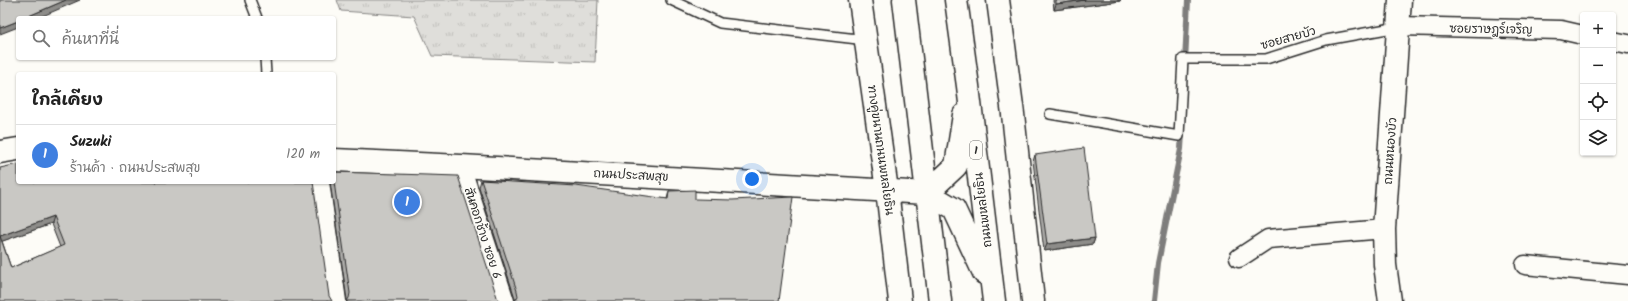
<!DOCTYPE html>
<html lang="th">
<meta charset="utf-8">
<style>
:root{--surface:#fff;--page:#f2f2f2;--text:#222;--muted:#767676;--line:#e0e0e0;--accent:#111827}
body{margin:0;font-family:Kalam,"Playpen Sans Thai",sans-serif;background:var(--page);color:var(--text)}
.controls{position:absolute;right:12px;top:12px;display:grid;overflow:hidden;border-radius:4px;box-shadow:0 1px 3px #0004}
.controls button{width:36px;height:36px;display:grid;place-items:center;padding:0;border:0;border-bottom:1px solid var(--line);background:var(--surface);color:var(--text);font:20px sans-serif}
.you{position:absolute;left:752px;top:179px;width:14px;height:14px;margin:-10px;border:3px solid #fff;border-radius:50%;background:#1a73e8;box-shadow:0 0 0 6px #1a73e833}
.badge{display:grid;place-items:center;width:26px;height:26px;border-radius:50%;background:var(--accent);color:#fff;font-size:13px;font-weight:700}
.pin{position:absolute;translate:-50% -50%;border:2px solid #fff;box-shadow:0 1px 4px #0006}
.list{margin:0;padding:0;list-style:none}
h2{display:flex;justify-content:space-between;align-items:center;height:52px;margin:0;padding:0 16px;font-size:17px}
h2 small{font-size:13px;font-weight:400;color:var(--muted)}
.list li{display:grid;grid-template-columns:26px 1fr auto;gap:12px;align-items:center;box-sizing:border-box;height:60px;padding:0 16px;border-top:1px solid var(--line)}
.list b{display:block;font-size:15px;white-space:nowrap}
.list p{margin:0;font-size:13px;white-space:nowrap;color:var(--muted)}
.list em{font-size:13px;font-style:normal;color:var(--muted)}
.icon{flex:none;width:22px;height:22px;fill:none;stroke:currentColor;stroke-width:2;stroke-linecap:round;stroke-linejoin:round}
.map{position:relative;flex:none;width:1628px;height:301px;overflow:hidden}
.search{position:absolute;background:var(--surface);box-shadow:0 1px 3px #0004;left:16px;top:16px;width:320px;height:44px;display:flex;align-items:center;gap:10px;box-sizing:border-box;padding:0 14px;border-radius:4px;color:var(--muted);font-size:15px}
.panel{position:absolute;background:var(--surface);box-shadow:0 1px 3px #0004;left:16px;top:72px;width:320px;height:112px;border-radius:4px}
.map>svg:first-child{display:block}
.grass{fill:url(#grass-tufts);stroke:#858482}
.lines{fill:none;stroke-linecap:round;stroke-linejoin:round}
.stream{stroke:#7e7d7b;stroke-width:6}
.lane-casing{stroke:#2b2b2b;stroke-width:12}
.street-casing{stroke:#2b2b2b;stroke-width:21}
.secondary-casing{stroke:#2b2b2b;stroke-width:25}
.primary-casing{stroke:#2b2b2b;stroke-width:25}
.lane{stroke:#fdfcf7;stroke-width:9}
.street{stroke:#fdfcf7;stroke-width:18}
.secondary{stroke:#fdfcf7;stroke-width:22}
.primary{stroke:#fdfcf7;stroke-width:22}
.wall{fill:#adaca9;stroke:#2b2b2b;fill-rule:evenodd}
.shaded-wall{fill:#8d8c89;stroke:#2b2b2b}
.building{fill:#c9c8c4;stroke:#2b2b2b;fill-rule:evenodd}
.labels{text-anchor:middle;stroke-width:3;stroke-linejoin:round;paint-order:stroke}
.shield{fill:#fdfcf7;stroke:#6a6a68;stroke-width:1}
.shield-label{font-size:11px;font-weight:bold;fill:#2b2b2b}
.street-label{font-size:12px;fill:#2b2b2b;stroke:#fdfcf7}
</style>
<div class="map">
<svg width="1628" height="301" viewBox="0 0 1628 301">
<defs>
<pattern id="grass-tufts" width="24" height="20" patternUnits="userSpaceOnUse"><rect width="24" height="20" fill="#dfdeda"/><path d="M3 7l-1-3M5 7V3M7 7l1-3M15 17l-1-3M17 17v-4M19 17l1-3" fill="none" stroke="#c0bfbb"/></pattern>
</defs>
<rect width="100%" height="100%" fill="#fdfcf7"/>
<filter id="ink" filterUnits="userSpaceOnUse"><feTurbulence type="fractalNoise" baseFrequency=".025" numOctaves="2"/><feDisplacementMap in="SourceGraphic" scale="8" xChannelSelector="R" yChannelSelector="G"/><feConvolveMatrix kernelMatrix="1 2 1 2 8 2 1 2 1" color-interpolation-filters="sRGB"/></filter>
<g filter="url(#ink)">
<path class="grass" d="M337,0H598L595,62L432,56L414,16L341,11Z"/>
<g class="lines">
<path class="stream" d="M1185,62L1188,0
M1154,301L1158,263L1181,149L1182,133"/>
<g class="lane-casing">
<path id="lane" d="M250,0L257,18
M671,0L720,23L866,40
M265,58L266,74
M1050,114L1179,136L1183,59H1266L1326,40L1398,27"/>
</g>
<g class="street-casing">
<path id="street" d="M1399,26L1561,30L1583,35
M1613,41L1628,44
M461,166L505,301
M320,182L337,301
M1239,258L1268,239L1384,229
M1525,265L1628,275"/>
</g>
<g class="secondary-casing">
<path id="secondary" d="M860,0L887,190L900,301
M998,0L1013,114L1033,301
M0,152L18,149
M334,160L461,166L927,193
M1390,301L1385,265L1384,229L1400,0"/>
</g>
<g class="primary-casing">
<path id="primary" d="M904,0L940,301
M956,0L968,86L994,301
M927,193L954,209L984,273
M927,193L956,166L964,115"/>
</g>
<use href="#lane" class="lane"/>
<use href="#street" class="street"/>
<use href="#secondary" class="secondary"/>
<use href="#primary" class="primary"/>
</g>
<path class="wall" d="M1053,0H1121L1120,1L1054,10Z
M1035,155L1095,238L1093,244L1044,251L1033,161Z
M0,168L18,182H313L0,301ZM51,224L60,247L11,268L2,241Z
M481,180L667,199L669,191L695,199L515,301V298L479,187Z
M330,182H334L497,297L347,301V300Z"/>
<path class="shaded-wall" d="M66,0H80L38,18H24Z
M1085,0H1121L1120,1L1054,10L1056,4Z
M18,21V27L0,34V28Z
M53,217L51,224L0,242V236Z
M1095,238L1093,244L1044,251L1047,244Z"/>
<path class="building" d="M0,0H66L24,18H18V21L0,28Z
M1056,0H1085L1056,4Z
M1084,148L1095,238L1047,244L1035,155Z
M18,164V182H313L329,296L332,301H0V168ZM53,217L64,245L11,268L0,236Z
M334,172L458,176L497,297L500,301H347L349,298L350,293L334,182Z
M481,180L576,186L668,199L669,191L695,190V199L732,200L793,197L779,301H515L518,296L517,291Z"/>
</g>
<g class="labels">
<rect class="shield" x="970" y="141" width="12" height="18" rx="3"/>
<g class="shield-label">
<text x="976" y="154">1</text>
</g>
<g class="street-label">
<text transform="translate(1491 29) rotate(1)" y="4">ซอยราษฎร์เจริญ</text>
<text transform="translate(1288 38) rotate(-16)" y="4">ซอยสายบัว</text>
<text transform="translate(881 150) rotate(82)" y="4">ทางคู่ขนานถนนพหลโยธิน</text>
<text transform="translate(1390 151) rotate(-86)" y="4">ถนนหนองบัว</text>
<text transform="translate(631 175) rotate(3)" y="4">ถนนประสพสุข</text>
<text transform="translate(983 210) rotate(-97)" y="4">ถนนพหลโยธิน</text>
<text transform="translate(483 233) rotate(72)" y="4">สันคอกช้าง ซอย 6</text>
</g>
</g>
</svg>
<div class="controls">
<button>+</button>
<button>−</button>
<button><svg class="icon" aria-label="locate" viewBox="0 0 24 24"><circle cx="12" cy="12" r="6"/><path d="M12 2v4M12 18v4M2 12h4M18 12h4"/></svg></button>
<button><svg class="icon" aria-label="layers" viewBox="0 0 24 24"><path d="M12 4l9 5-9 5-9-5zM3 14l9 5 9-5"/></svg></button>
</div>
<div class="you"></div>
<div class="pin badge" style="left:407px;top:202px;background:#3f7fe0">1</div>
<div class="search"><svg class="icon" aria-label="search" viewBox="0 0 24 24"><circle cx="10" cy="10" r="6"/><path d="M15 15l6 6"/></svg>ค้นหาที่นี่</div>
<section class="panel">
<h2>ใกล้เคียง<small></small></h2>
<ul class="list">
<li><span class="badge" style="background:#3f7fe0">1</span><div><b>Suzuki</b><p>ร้านค้า · ถนนประสพสุข</p></div><em>120 m</em></li>
</ul>
</section>
</div>
